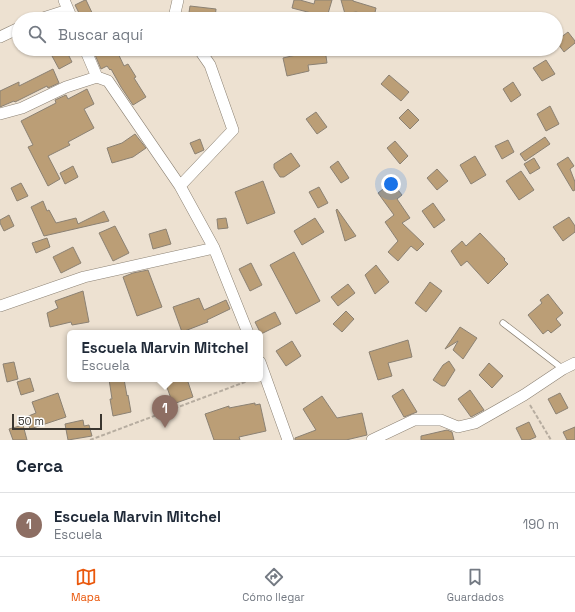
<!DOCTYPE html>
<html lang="es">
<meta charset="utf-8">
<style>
:root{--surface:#fff;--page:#f6f6f7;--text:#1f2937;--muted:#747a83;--line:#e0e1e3;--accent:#ea580c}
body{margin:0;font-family:"Space Grotesk",sans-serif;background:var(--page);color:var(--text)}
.scale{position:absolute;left:12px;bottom:10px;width:90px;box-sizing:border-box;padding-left:4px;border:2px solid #3a3630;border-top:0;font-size:11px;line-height:14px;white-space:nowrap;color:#3a3630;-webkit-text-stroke:3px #fff;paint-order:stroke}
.you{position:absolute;left:391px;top:184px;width:14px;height:14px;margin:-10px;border:3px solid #fff;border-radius:50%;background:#1a73e8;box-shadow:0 0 0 6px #1a73e833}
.badge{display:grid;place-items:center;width:26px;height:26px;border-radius:50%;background:var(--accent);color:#fff;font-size:13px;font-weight:700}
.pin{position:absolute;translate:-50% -33px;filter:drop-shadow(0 1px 2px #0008)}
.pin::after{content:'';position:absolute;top:21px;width:14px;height:12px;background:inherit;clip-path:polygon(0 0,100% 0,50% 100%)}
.popup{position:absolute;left:67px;top:330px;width:196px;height:52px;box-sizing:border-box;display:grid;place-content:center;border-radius:6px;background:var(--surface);filter:drop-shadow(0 1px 3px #0005);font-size:13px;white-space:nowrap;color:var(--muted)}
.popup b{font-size:15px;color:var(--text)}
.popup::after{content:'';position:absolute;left:50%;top:100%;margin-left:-8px;border:8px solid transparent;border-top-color:var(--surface)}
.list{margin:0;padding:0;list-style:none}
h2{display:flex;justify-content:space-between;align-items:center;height:52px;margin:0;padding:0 16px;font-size:17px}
h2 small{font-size:13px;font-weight:400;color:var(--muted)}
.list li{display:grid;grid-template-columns:26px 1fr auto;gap:12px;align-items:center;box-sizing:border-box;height:64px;padding:0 16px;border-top:1px solid var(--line)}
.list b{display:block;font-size:15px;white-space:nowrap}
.list p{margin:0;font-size:13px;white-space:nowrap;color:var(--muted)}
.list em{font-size:13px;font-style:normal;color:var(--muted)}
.icon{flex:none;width:22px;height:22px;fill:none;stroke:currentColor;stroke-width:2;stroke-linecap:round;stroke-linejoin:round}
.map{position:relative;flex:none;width:575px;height:440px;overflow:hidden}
.search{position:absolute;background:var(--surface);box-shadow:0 1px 3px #0004;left:12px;right:12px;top:12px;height:44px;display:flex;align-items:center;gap:10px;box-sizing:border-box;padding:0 14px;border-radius:22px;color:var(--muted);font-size:15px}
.sheet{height:116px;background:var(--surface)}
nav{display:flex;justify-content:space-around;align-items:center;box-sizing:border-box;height:56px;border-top:1px solid var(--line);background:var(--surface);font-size:11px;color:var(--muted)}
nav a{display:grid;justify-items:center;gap:2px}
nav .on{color:var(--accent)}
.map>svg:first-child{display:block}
.building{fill:#bb9e76;stroke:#8b8173}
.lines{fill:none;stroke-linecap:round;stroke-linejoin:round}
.lane-casing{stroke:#8c8274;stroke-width:7}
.street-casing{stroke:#8c8274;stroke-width:12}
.path{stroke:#b7ada0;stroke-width:2;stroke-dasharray:4 2;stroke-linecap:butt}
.lane{stroke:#fff;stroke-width:5.5}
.street{stroke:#fff;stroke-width:11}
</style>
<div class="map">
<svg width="575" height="440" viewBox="0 0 575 440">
<rect width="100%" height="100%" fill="#ede1d1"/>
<path class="building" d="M85,0H86L95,19H82L75,5Z
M294,0H300L314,4L315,0H332L327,17L292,8Z
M341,0H353V1L376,8L374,17L356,12L345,14Z
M190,6L216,9L215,19H188Z
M568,32L575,41V43L564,52L556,41Z
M95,49H116L124,66L128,64L136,77L134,78L146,97L133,105L121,87L111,69L110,70L107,66L101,69L93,50Z
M308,49H325L327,63L308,65L309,71L287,76L283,58L309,52Z
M66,50L72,62L59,69L52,56Z
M546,60L555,74L542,81L533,68Z
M53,69L59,83L48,88L47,86L15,102L14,101L0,107V91L19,82V86Z
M389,75L409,92L401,101L381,84Z
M513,82L521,95L511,102L503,89Z
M87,89L94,104L84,109L94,128L68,142L70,145L48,156L60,179L48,186L28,147L33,145L21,121L56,103L55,100L66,95L68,99Z
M550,106L559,124L546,131L537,114Z
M408,109L419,120L410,129L399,118Z
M316,112L327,127L317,134L306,119Z
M135,134L146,148L133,157L112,163L107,148L122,143Z
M545,137L550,144L525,161L520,154Z
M200,139L204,150L195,154L190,143Z
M508,140L514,152L502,159L495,146Z
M395,141L408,156L400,164L387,148Z
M291,153L300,166L284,177H280L274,168V164Z
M475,156L486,175L471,184L460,165Z
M568,157L574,166L570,169L575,182V190L573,191L557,164Z
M534,158L540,168L530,174L524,164Z
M338,161L349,178L341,183L330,167Z
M73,166L78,177L65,184L60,173Z
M437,169L448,181L437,190L427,178Z
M521,171L534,190L519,200L506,181Z
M263,181L275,213L247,224L235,192Z
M392,182L402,195L397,199L410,218L402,223L424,244L417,251L411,246L398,261L388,252L398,241L385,222L394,215L378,193Z
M21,183L28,196L17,201L11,188Z
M319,187L328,203L318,208L309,192Z
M43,201L47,211L49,210L56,223L76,218L78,224L104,211L109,221L44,236L31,207Z
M433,203L445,220L434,228L422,211Z
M337,209L356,236L345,241L336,210Z
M9,215L14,226L4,231L0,223V220Z
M569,217L575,226V232L563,241L553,227Z
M226,218L228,228L218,229L217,219Z
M315,218L324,232L302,245L294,231Z
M115,226L129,253L113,261L99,233Z
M166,229L171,244L153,249L149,234Z
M480,233L505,259L504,260L508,264L488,284L467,261L461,266L451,251L462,241L466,246Z
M47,238L50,247L36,253L32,243Z
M73,247L81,263L61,273L53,257Z
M294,252L320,301L296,314L270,265Z
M251,263L262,285L250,291L239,269Z
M376,265L389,282L375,294L365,275Z
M148,270L162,307L137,316L123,277L133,273Z
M430,282L442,291L426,312L415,303Z
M348,284L355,293L338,306L331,297Z
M83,291L89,322L72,325L71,322L50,327L47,313L58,308L55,301Z
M548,294L563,313L556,319L561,325L551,333L548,330L543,334L528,315L542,303L540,300Z
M199,298L204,310L226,300L230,309L207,320L208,322L182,332L173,307Z
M346,311L354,319L342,332L333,324Z
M275,312L281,324L261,334L255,322Z
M460,327L477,338L463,359L453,350L458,341L445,349Z
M408,340L412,357L388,363L392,376L378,380L369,352Z
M292,341L301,356L286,366L276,351Z
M449,361L455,370L445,386H442L433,380L443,365Z
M14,362L18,379L7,382L3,364Z
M489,363L503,376L492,388L479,375Z
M30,378L34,391L21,395L17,382Z
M109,379H124L127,396L128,395L131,412L113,416L110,399H112Z
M174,379H187L193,397L173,404L165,382Z
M403,389L417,412L404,417L392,396Z
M470,390L484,410L471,417L458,399Z
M58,393L66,417L30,429L26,417L36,413L32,402Z
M560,393L568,408L556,414L548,399Z
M322,396L337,418L362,413L367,435L346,440H295V438L316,430L303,409Z
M255,403V405L260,404L266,431L239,437L240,440H214L205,414L229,406V408Z
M83,420L84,426L89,425L92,436L68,440L65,424Z
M529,422L536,437L529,440H522L516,428Z
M23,425L27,440H13L9,429Z
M575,427V440H567L563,432Z
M447,430L452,432L454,440H421V436Z"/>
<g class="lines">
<g class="lane-casing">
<path id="lane" d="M503,323L563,369"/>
</g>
<g class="street-casing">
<path id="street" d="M64,0L72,19
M178,0L175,13L179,19
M40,19L68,10
M0,37L19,28
M85,49L97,77L108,81L180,186
M199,49L210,65L233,130L180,186L214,248L248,333
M0,114L22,108L66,87L97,77
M0,306L84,277L214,248
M260,362L288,440
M372,440L414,420H441L458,427L475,423L524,395L563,369L575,363"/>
</g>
<path class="path" d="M530,405L551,440
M90,440L253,379"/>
<use href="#lane" class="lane"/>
<use href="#street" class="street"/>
</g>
</svg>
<div class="scale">50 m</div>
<div class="you"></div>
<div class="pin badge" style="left:165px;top:428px;background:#8d6e63">1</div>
<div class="popup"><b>Escuela Marvin Mitchel</b>Escuela</div>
<div class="search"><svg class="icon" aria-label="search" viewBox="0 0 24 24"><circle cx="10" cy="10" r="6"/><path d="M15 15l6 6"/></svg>Buscar aquí</div>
</div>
<section class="sheet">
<h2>Cerca<small></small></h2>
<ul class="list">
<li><span class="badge" style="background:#8d6e63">1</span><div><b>Escuela Marvin Mitchel</b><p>Escuela</p></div><em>190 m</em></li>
</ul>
</section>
<nav>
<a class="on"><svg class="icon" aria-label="map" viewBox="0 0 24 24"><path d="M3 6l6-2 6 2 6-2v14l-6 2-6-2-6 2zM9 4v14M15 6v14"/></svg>Mapa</a>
<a><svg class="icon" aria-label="directions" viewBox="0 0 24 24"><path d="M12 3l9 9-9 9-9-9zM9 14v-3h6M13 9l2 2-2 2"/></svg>Cómo llegar</a>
<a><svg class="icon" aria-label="saved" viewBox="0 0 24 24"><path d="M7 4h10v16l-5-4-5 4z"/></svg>Guardados</a>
</nav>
